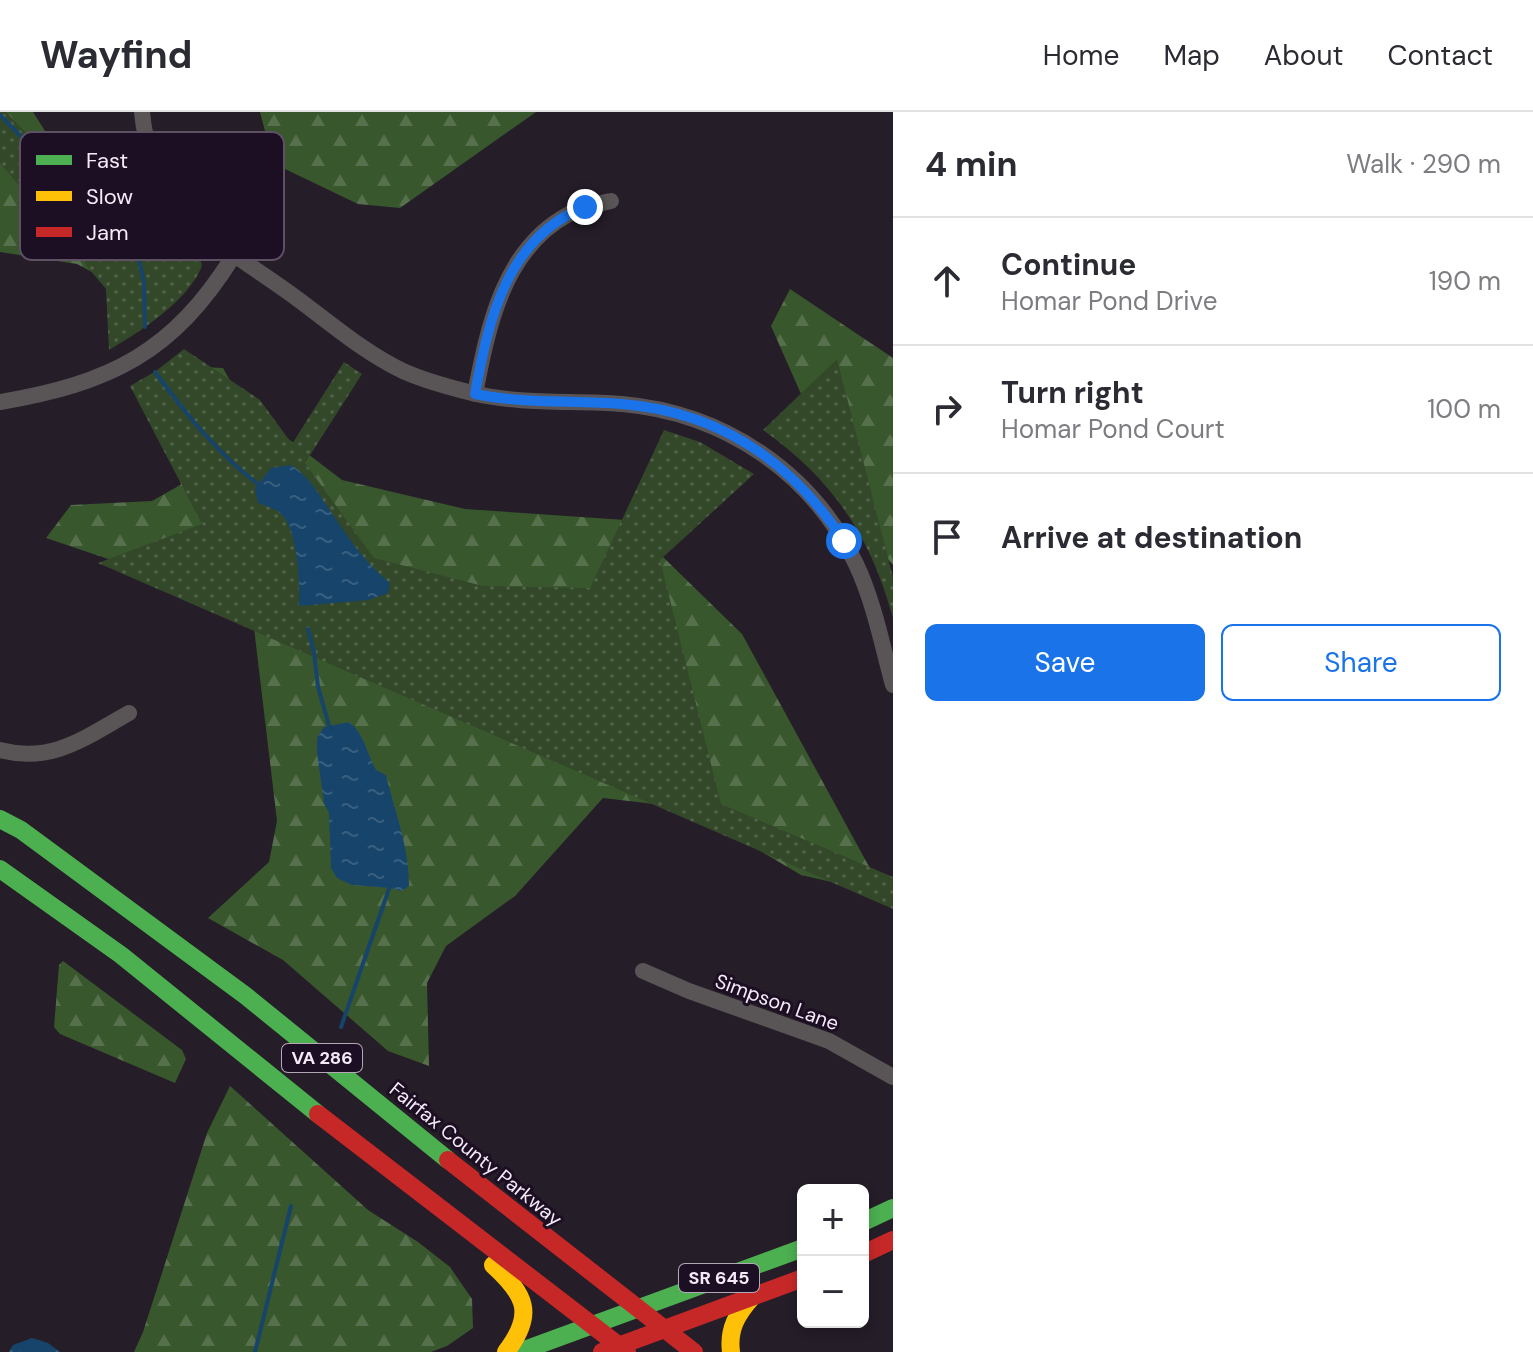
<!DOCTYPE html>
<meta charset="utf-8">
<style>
:root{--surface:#fff;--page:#f2f2f3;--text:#2b2b33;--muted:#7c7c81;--line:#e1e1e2;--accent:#1a73e8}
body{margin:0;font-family:"DM Sans",sans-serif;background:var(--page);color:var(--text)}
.controls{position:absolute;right:24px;bottom:24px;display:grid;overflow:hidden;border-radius:12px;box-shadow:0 4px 12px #0003}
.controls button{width:72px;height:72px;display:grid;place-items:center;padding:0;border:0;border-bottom:2px solid var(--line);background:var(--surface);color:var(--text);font:40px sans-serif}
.stop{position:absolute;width:24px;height:24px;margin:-18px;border:6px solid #1a73e8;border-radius:50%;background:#fff}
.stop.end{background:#1a73e8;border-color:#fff;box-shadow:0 2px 8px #0008}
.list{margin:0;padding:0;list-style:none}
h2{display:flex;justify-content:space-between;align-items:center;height:104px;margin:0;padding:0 32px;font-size:34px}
h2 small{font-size:26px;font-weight:400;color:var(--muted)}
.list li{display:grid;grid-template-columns:52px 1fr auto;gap:24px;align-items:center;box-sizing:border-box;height:128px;padding:0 32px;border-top:2px solid var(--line)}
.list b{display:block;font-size:30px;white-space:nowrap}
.list p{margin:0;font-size:26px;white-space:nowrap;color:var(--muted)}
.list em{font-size:26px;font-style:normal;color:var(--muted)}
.actions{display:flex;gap:16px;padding:24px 32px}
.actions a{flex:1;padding:18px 0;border:2px solid var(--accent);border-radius:12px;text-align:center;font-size:28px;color:var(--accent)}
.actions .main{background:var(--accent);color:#fff}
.icon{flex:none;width:44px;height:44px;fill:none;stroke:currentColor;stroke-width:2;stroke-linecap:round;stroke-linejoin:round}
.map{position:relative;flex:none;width:893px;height:1240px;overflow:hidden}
header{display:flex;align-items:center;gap:48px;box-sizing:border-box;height:112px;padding:0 40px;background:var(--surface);border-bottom:2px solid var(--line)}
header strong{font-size:38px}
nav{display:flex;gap:44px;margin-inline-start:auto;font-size:28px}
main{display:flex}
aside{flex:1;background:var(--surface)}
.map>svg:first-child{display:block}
.forest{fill:url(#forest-firs)}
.park{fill:url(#park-dots)}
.water{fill:url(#water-ripples)}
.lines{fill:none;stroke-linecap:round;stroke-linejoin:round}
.stream{stroke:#17446a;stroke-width:4}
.street{stroke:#595456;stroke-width:16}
.fast{stroke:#4caf50;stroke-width:18}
.slow{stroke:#ffc107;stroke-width:18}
.jam{stroke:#c62828;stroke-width:18}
.route{stroke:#1a73e8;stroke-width:10}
.labels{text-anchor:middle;stroke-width:6;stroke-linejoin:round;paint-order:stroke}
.shield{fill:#1d0f23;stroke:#b4a8b8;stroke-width:2}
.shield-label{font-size:18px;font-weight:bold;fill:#f4eaf8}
.street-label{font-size:20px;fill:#f4eaf8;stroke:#1d0f23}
.key{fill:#1d0f23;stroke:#5e5163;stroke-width:2}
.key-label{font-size:22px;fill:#f4eaf8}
</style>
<header>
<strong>Wayfind</strong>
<nav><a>Home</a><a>Map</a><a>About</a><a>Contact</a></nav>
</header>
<main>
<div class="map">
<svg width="893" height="1240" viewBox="0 0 893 1240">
<defs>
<pattern id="forest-firs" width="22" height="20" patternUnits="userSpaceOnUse" patternTransform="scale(2)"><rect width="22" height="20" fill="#39572d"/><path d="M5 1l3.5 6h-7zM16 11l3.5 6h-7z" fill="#566f4c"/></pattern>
<pattern id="park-dots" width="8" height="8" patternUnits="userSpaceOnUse" patternTransform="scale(2)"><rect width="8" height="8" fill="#324829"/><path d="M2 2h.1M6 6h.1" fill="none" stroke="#506349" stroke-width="1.8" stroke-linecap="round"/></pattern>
<pattern id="water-ripples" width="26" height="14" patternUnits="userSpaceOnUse" patternTransform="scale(2)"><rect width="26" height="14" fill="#17446a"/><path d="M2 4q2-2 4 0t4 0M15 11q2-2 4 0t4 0" fill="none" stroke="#395f80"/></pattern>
</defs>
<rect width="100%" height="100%" fill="#251d28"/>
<path class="forest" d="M0,0H33L52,30L125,77L148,190L77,152L0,140Z
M260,0H536L400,96L358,92L285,57L265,19Z
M790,177L893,246V453L788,329L805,291L771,214Z
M181,254L223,256L244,293L342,368L465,397L625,408L742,522L884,782L801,763L688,696L603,686L515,784L446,834L427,871L429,954L388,939L283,848L208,806L269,750L277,709L254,516L212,482L46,426L71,393L152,389L189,368Z
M63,849L182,938L186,947L175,971L60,922L54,915L59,853Z
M230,974L368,1098L418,1130L450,1155L472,1187L473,1216L447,1234L431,1240H134L143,1220L207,1021Z"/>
<path class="park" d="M0,0H6L90,87L139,66L163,105L199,140L202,154C188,189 141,219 109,238L106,177L0,51Z
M184,237L260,288L292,332L344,250L362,262L305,351L374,446L483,474L590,476L664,318L700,330L754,362L660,448L721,692L893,765V797L98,451L202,412L130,274L156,259Z
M837,247L893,465V506C870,423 833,368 763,318Z"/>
<path class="water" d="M291,353C309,364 317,380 329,397C347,424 365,451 390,471L388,481L368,488L299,494C300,472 298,417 281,402C275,396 266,394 258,391L255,376L271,356Z
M349,610C364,621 367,642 376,658L386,663C395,700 409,735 409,774L401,779L391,776L352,773L337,766L331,756L329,701L324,691L317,641V626L324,615Z
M32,1226L48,1231L60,1240H9L13,1233Z"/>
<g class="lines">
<path class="stream" d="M0,3L66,71L127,127L139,148L144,171L145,215
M155,260C186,302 220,345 262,375
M308,517L314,541L318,575L330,617
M341,915L390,774
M255,1240L291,1094"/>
<path class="street" d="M142,0C145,33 155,63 176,89C206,128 249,152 288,180C326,207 361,239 403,259C425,269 448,275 472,281C522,293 572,288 622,292C724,301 812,360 856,452C874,490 882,533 893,573
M475,282C488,215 503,137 569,102C582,95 597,92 611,89
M0,290C111,271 173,241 234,143
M0,638C52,652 86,625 129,601
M643,859L689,879L829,929L893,965"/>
<path class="fast" d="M0,707L21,718L246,884L448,1048
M0,757L121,843L318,1002
M863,1110L893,1096
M519,1240L803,1136"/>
<path class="slow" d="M493,1153C526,1183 535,1202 506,1240
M731,1240C728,1217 737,1202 752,1185"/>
<path class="jam" d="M318,1002L627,1240
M448,1048L694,1240
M863,1142L893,1128
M602,1240L803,1166"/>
</g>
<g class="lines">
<path class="route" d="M585,95C507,125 488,209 475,282C524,292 573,288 622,292C720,300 791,349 844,429"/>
</g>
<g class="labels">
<g class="shield">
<rect x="282" y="932" width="80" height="28" rx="6"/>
<rect x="679" y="1152" width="80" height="28" rx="6"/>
</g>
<g class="shield-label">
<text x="322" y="952">VA 286</text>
<text x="719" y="1172">SR 645</text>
</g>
<g class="street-label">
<text transform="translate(777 890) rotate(20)" y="7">Simpson Lane</text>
<text transform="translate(476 1042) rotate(39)" y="7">Fairfax County Parkway</text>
</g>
</g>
<rect x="20" y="20" width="264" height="128" rx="12" class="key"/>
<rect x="36" y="43" width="36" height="10" fill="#4caf50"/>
<rect x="36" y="79" width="36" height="10" fill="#ffc107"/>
<rect x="36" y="115" width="36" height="10" fill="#c62828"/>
<g class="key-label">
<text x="86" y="56">Fast</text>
<text x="86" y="92">Slow</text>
<text x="86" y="128">Jam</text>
</g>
</svg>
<div class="controls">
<button>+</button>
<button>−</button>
</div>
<div class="stop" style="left:844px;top:429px"></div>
<div class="stop end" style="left:585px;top:95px"></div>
</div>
<aside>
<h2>4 min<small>Walk · 290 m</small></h2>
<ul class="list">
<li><svg class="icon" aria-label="ahead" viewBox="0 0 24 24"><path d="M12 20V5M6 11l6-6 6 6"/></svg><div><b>Continue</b><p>Homar Pond Drive</p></div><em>190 m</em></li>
<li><svg class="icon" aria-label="right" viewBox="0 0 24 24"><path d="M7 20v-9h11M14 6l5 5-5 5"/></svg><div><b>Turn right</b><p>Homar Pond Court</p></div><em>100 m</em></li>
<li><svg class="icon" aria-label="arrive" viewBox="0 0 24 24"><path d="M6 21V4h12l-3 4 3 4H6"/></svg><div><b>Arrive at destination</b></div></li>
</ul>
<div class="actions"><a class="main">Save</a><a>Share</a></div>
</aside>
</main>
